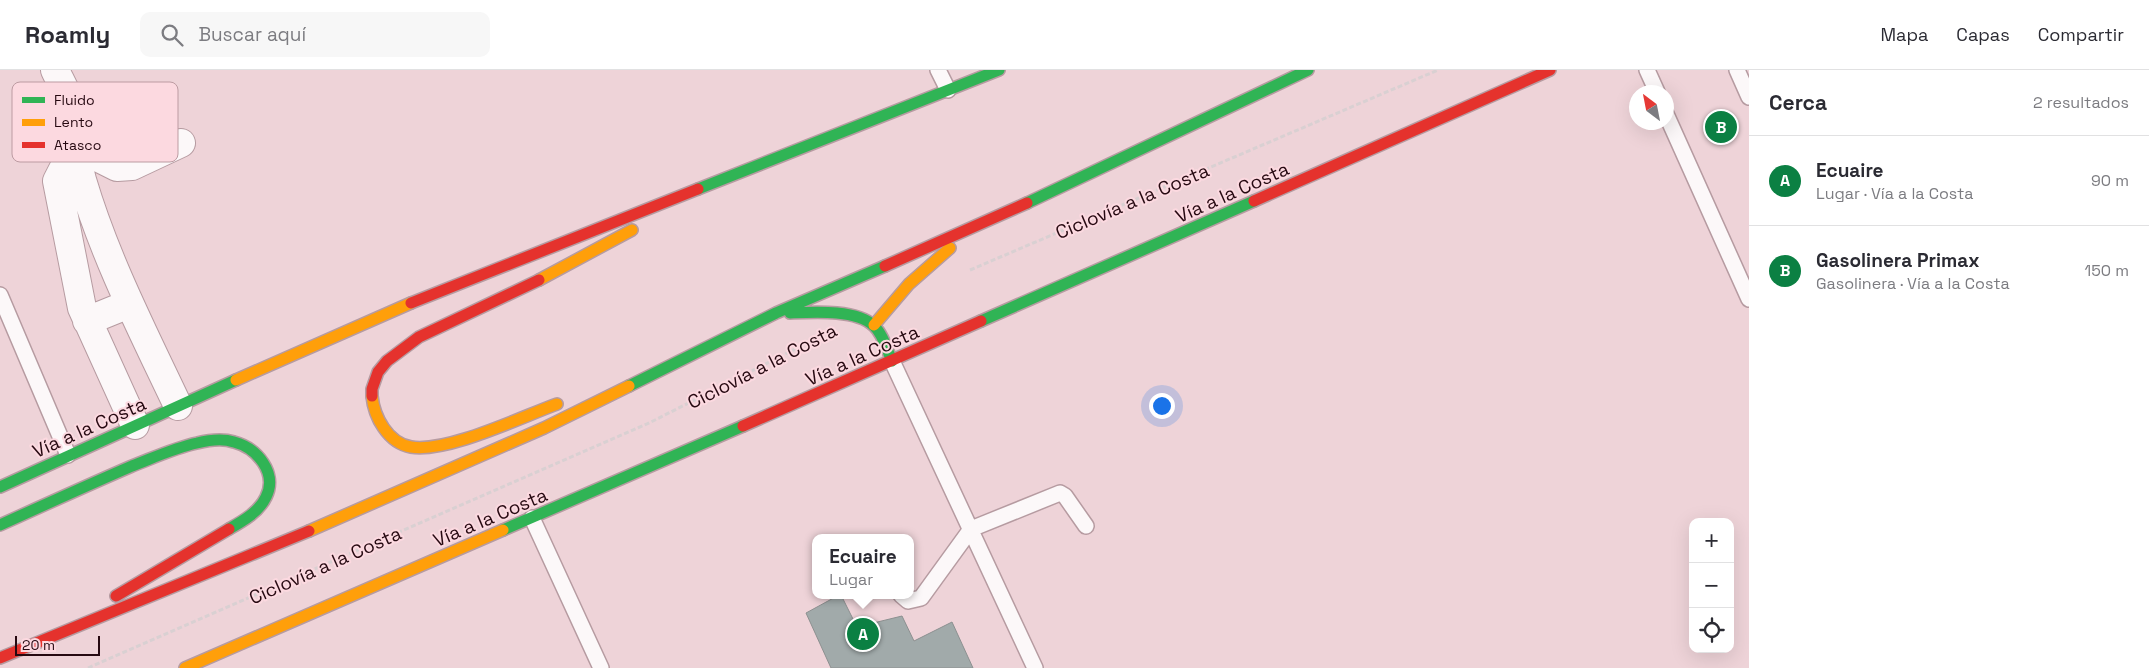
<!DOCTYPE html>
<html lang="es">
<meta charset="utf-8">
<style>
:root{--surface:#fff;--page:#f7f7f7;--text:#2b2b33;--muted:#7c7c81;--line:#e1e1e2;--accent:#0b8043}
body{margin:0;font-family:"Space Grotesk",sans-serif;background:var(--page);color:var(--text)}
.controls{position:absolute;right:15px;bottom:15px;display:grid;overflow:hidden;border-radius:10px;box-shadow:0 5px 20px #0002}
.controls button{width:45px;height:45px;display:grid;place-items:center;padding:0;border:0;border-bottom:1px solid var(--line);background:var(--surface);color:var(--text);font:25px sans-serif}
.compass{position:absolute;left:1629px;top:15px;width:45px;height:45px;border-radius:50%;background:var(--surface);box-shadow:0 5px 20px #0002;rotate:328deg}
.scale{position:absolute;left:15px;bottom:12px;width:85px;box-sizing:border-box;padding-left:5px;border:2px solid #260911;border-top:0;font-size:14px;line-height:18px;white-space:nowrap;color:#260911;-webkit-text-stroke:4px #fcd9e0;paint-order:stroke}
.you{position:absolute;left:1161px;top:335px;width:18px;height:18px;margin:-12px;border:4px solid #fff;border-radius:50%;background:#1a73e8;box-shadow:0 0 0 8px #1a73e833}
.badge{display:grid;place-items:center;width:32px;height:32px;border-radius:50%;background:var(--accent);color:#fff;font-size:16px;font-weight:700}
.pin{position:absolute;translate:-50% -50%;border:2px solid #fff;box-shadow:0 1px 5px #0006}
.popup{position:absolute;left:812px;top:464px;width:102px;height:65px;box-sizing:border-box;display:grid;place-content:center;border-radius:10px;background:var(--surface);filter:drop-shadow(0 1px 4px #0005);font-size:16px;white-space:nowrap;color:var(--muted)}
.popup b{font-size:19px;color:var(--text)}
.popup::after{content:'';position:absolute;left:50%;top:100%;margin-left:-10px;border:10px solid transparent;border-top-color:var(--surface)}
.list{margin:0;padding:0;list-style:none}
h2{display:flex;justify-content:space-between;align-items:center;height:65px;margin:0;padding:0 20px;font-size:21px}
h2 small{font-size:16px;font-weight:400;color:var(--muted)}
.list li{display:grid;grid-template-columns:32px 1fr auto;gap:15px;align-items:center;box-sizing:border-box;height:90px;padding:0 20px;border-top:1px solid var(--line)}
.list b{display:block;font-size:19px;white-space:nowrap}
.list p{margin:0;font-size:16px;white-space:nowrap;color:var(--muted)}
.list em{font-size:16px;font-style:normal;color:var(--muted)}
.icon{flex:none;width:28px;height:28px;fill:none;stroke:currentColor;stroke-width:2;stroke-linecap:round;stroke-linejoin:round}
.map{position:relative;flex:none;width:1749px;height:598px;overflow:hidden}
header{display:flex;align-items:center;gap:30px;box-sizing:border-box;height:70px;padding:0 25px;background:var(--surface);border-bottom:1px solid var(--line)}
header strong{font-size:24px}
nav{display:flex;gap:28px;margin-inline-start:auto;font-size:18px}
.search{width:350px;height:45px;background:var(--page);display:flex;align-items:center;gap:12px;box-sizing:border-box;padding:0 18px;border-radius:10px;color:var(--muted);font-size:19px}
main{display:flex}
aside{flex:1;background:var(--surface)}
.map>svg:first-child{display:block}
.building{fill:#a1aaaa;stroke:#8c9090}
.lines{fill:none;stroke-linecap:round;stroke-linejoin:round}
.lane-casing{stroke:#b69ba1;stroke-width:18}
.street-casing{stroke:#b69ba1;stroke-width:30}
.fast-casing{stroke:#b69ba1;stroke-width:14}
.slow-casing{stroke:#b69ba1;stroke-width:14}
.jam-casing{stroke:#b69ba1;stroke-width:14}
.path{stroke:#d9d0d2;stroke-width:3;stroke-dasharray:5 2.5;stroke-linecap:butt}
.lane{stroke:#fcf8f9;stroke-width:15}
.street{stroke:#fcf8f9;stroke-width:28}
.fast{stroke:#30b455;stroke-width:11}
.slow{stroke:#ff9f0a;stroke-width:11}
.jam{stroke:#e5322d;stroke-width:11}
.labels{text-anchor:middle;stroke-width:4;stroke-linejoin:round;paint-order:stroke}
.street-label{font-size:19px;fill:#260911;stroke:#fcd9e0}
.key{fill:#fcd9e0;stroke:#bc9ba2;stroke-width:1}
.key-label{font-size:14px;fill:#260911}
</style>
<header>
<strong>Roamly</strong>
<div class="search"><svg class="icon" aria-label="search" viewBox="0 0 24 24"><circle cx="10" cy="10" r="6"/><path d="M15 15l6 6"/></svg>Buscar aquí</div>
<nav><a>Mapa</a><a>Capas</a><a>Compartir</a></nav>
</header>
<main>
<div class="map">
<svg width="1749" height="598" viewBox="0 0 1749 598">
<rect width="100%" height="100%" fill="#eed3d8"/>
<path class="building" d="M839,525H841L857,557L902,546L914,571L952,552L973,598H831L806,543Z"/>
<g class="lines">
<g class="lane-casing">
<path id="lane" d="M938,0L948,20
M1647,0L1657,22
M1737,0L1749,27
M1666,44L1749,229
M0,225L68,385
M892,291L1035,598
M532,448L601,598
M901,525L908,531L921,528L971,459L1060,423L1065,426L1086,456"/>
</g>
<g class="street-casing">
<path id="street" d="M55,0C60,11 68,23 70,35C75,60 75,85 82,110C105,188 143,262 178,336
M75,76L57,111L82,238L135,355
M75,76L117,97L132,96L181,73
M87,251L129,234"/>
</g>
<g class="fast-casing">
<path id="fast" d="M698,119L999,0
M1027,133L1308,0
M790,243C813,242 857,239 874,256C883,264 887,280 892,291
M981,251L1254,131
M629,316L776,243L885,196
M0,417L236,310
M0,455C44,435 88,415 132,396C153,388 174,378 197,373C209,370 222,368 234,372C257,378 278,403 266,427C259,442 243,451 229,459
M503,460L743,356"/>
</g>
<g class="slow-casing">
<path id="slow" d="M539,210L632,160
M874,255L909,214L950,178
M236,310L411,233
M372,326C374,347 388,373 411,377C447,383 521,347 557,334
M309,461L544,358L629,316
M185,598L503,460"/>
</g>
<g class="jam-casing">
<path id="jam" d="M1254,131L1550,0
M885,196L1027,133
M411,233L698,119
M372,326V319L378,302L387,291L419,267L539,210
M743,356L981,251
M116,526L229,459
M0,588L309,461"/>
</g>
<path class="path" d="M970,200L1438,0
M88,598L651,352L809,272"/>
<use href="#lane" class="lane"/>
<use href="#street" class="street"/>
<use href="#fast" class="fast"/>
<use href="#slow" class="slow"/>
<use href="#jam" class="jam"/>
</g>
<g class="labels">
<g class="street-label">
<text transform="translate(1232 122) rotate(-24)" y="7">Vía a la Costa</text>
<text transform="translate(1132 131) rotate(-23)" y="7">Ciclovía a la Costa</text>
<text transform="translate(862 285) rotate(-24)" y="7">Vía a la Costa</text>
<text transform="translate(762 296) rotate(-27)" y="7">Ciclovía a la Costa</text>
<text transform="translate(89 357) rotate(-24)" y="7">Vía a la Costa</text>
<text transform="translate(490 447) rotate(-23)" y="7">Vía a la Costa</text>
<text transform="translate(325 495) rotate(-24)" y="7">Ciclovía a la Costa</text>
</g>
</g>
<rect x="12" y="12" width="166" height="80" rx="8" class="key"/>
<rect x="22" y="27" width="23" height="6" fill="#30b455"/>
<rect x="22" y="49" width="23" height="7" fill="#ff9f0a"/>
<rect x="22" y="72" width="23" height="6" fill="#e5322d"/>
<g class="key-label">
<text x="54" y="35">Fluido</text>
<text x="54" y="57">Lento</text>
<text x="54" y="80">Atasco</text>
</g>
</svg>
<div class="controls">
<button>+</button>
<button>−</button>
<button><svg class="icon" aria-label="locate" viewBox="0 0 24 24"><circle cx="12" cy="12" r="6"/><path d="M12 2v4M12 18v4M2 12h4M18 12h4"/></svg></button>
</div>
<svg class="compass" viewBox="-18 -18 36 36"><path d="M0-13l5 13h-10z" fill="#e53935"/><path d="M0 13l5-13h-10z" fill="#7c7c81"/></svg>
<div class="scale">20 m</div>
<div class="you"></div>
<div class="pin badge" style="left:863px;top:564px">A</div>
<div class="popup"><b>Ecuaire</b>Lugar</div>
<div class="pin badge" style="left:1721px;top:57px">B</div>
</div>
<aside>
<h2>Cerca<small>2 resultados</small></h2>
<ul class="list">
<li><span class="badge">A</span><div><b>Ecuaire</b><p>Lugar · Vía a la Costa</p></div><em>90 m</em></li>
<li><span class="badge">B</span><div><b>Gasolinera Primax</b><p>Gasolinera · Vía a la Costa</p></div><em>150 m</em></li>
</ul>
</aside>
</main>
